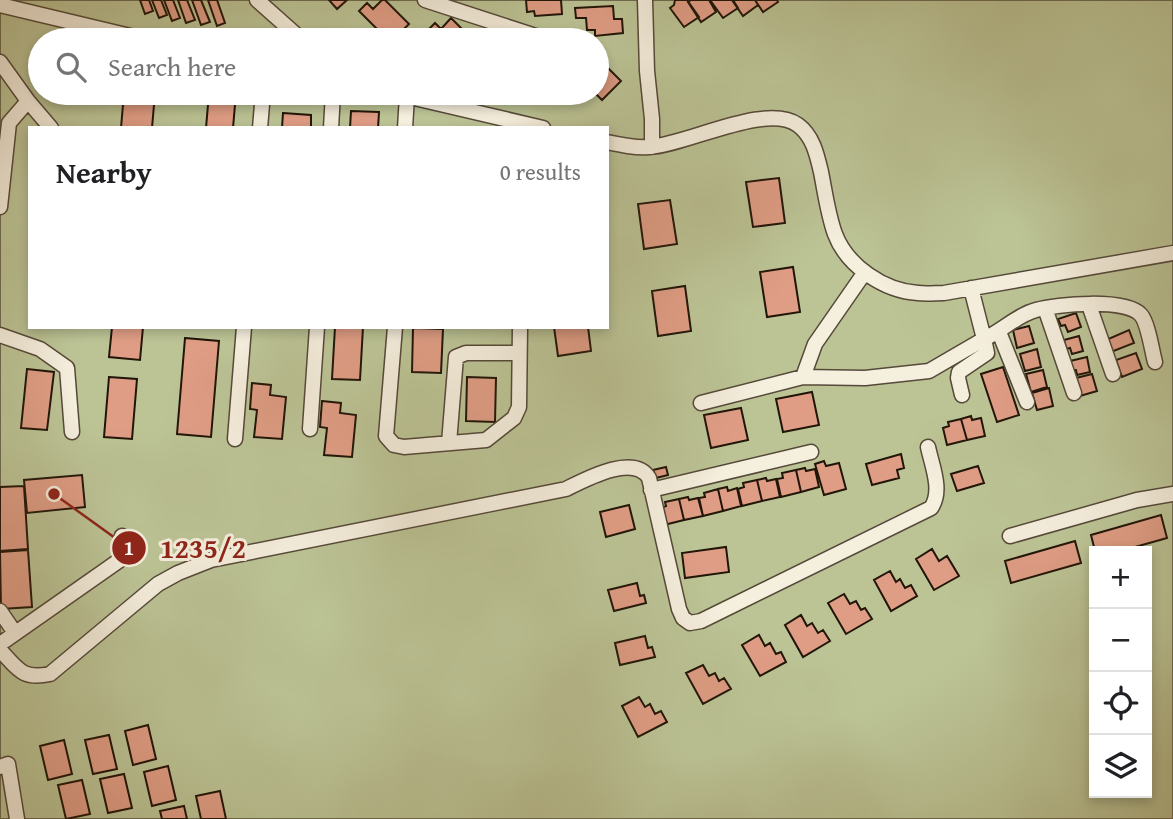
<!DOCTYPE html>
<meta charset="utf-8">
<style>
:root{--surface:#fff;--page:#f6f6f6;--text:#202124;--muted:#757577;--line:#e0e0e0}
body{margin:0;font-family:"Gentium Book Plus",serif;background:var(--page);color:var(--text)}
.controls{position:absolute;right:21px;bottom:21px;display:grid;overflow:hidden;border-radius:0px;box-shadow:0 4px 10px #0003}
.controls button{width:63px;height:63px;display:grid;place-items:center;padding:0;border:0;border-bottom:2px solid var(--line);background:var(--surface);color:var(--text);font:35px sans-serif}
.list{margin:0;padding:0;list-style:none}
h2{display:flex;justify-content:space-between;align-items:center;height:91px;margin:0;padding:0 28px;font-size:30px}
h2 small{font-size:23px;font-weight:400;color:var(--muted)}
.icon{flex:none;width:38px;height:38px;fill:none;stroke:currentColor;stroke-width:2;stroke-linecap:round;stroke-linejoin:round}
.map{position:relative;flex:none;width:1173px;height:819px;overflow:hidden}
.search{position:absolute;background:var(--surface);box-shadow:0 4px 10px #0003;left:28px;top:28px;width:581px;height:77px;display:flex;align-items:center;gap:18px;box-sizing:border-box;padding:0 24px;border-radius:38px;color:var(--muted);font-size:26px}
.panel{position:absolute;background:var(--surface);box-shadow:0 4px 10px #0003;left:28px;top:126px;width:581px;height:203px;border-radius:0px}
.map>svg:first-child{display:block}
.green{fill:#bcc496;stroke:#6e6c4f;stroke-width:2;fill-rule:evenodd}
.building{fill:#df9d85;stroke:#211508;stroke-width:2}
.lines{fill:none;stroke-linecap:round;stroke-linejoin:round}
.minor-casing{stroke:#554939;stroke-width:17}
.minor{stroke:#f5efde;stroke-width:14}
.leader{fill:none;stroke:#8f2418;stroke-width:2.5}
.callout-dot{fill:#8f2418;stroke:#f5efde;stroke-width:2.5}
.mark-label{font-size:21px;text-anchor:middle;font-weight:bold;fill:#fff}
.callout-label{font-size:28px;text-anchor:middle;font-weight:bold;fill:#8f2418;stroke:#f5efde;stroke-width:6;stroke-linejoin:round;paint-order:stroke}
</style>
<div class="map">
<svg width="1173" height="819" viewBox="0 0 1173 819">
<rect width="100%" height="100%" fill="#f0e6cc"/>
<filter id="stains"><feTurbulence type="fractalNoise" baseFrequency=".00286" numOctaves="4"/><feColorMatrix values="0 0 0 0 .2 0 0 0 0 .09 0 0 0 0 .02 0 0 0 .5 -.17"/></filter>
<radialGradient id="worn" r=".72"><stop offset=".6" stop-color="#630" stop-opacity="0"/><stop offset="1" stop-color="#630" stop-opacity=".3"/></radialGradient>
<path class="green" d="M0,0H1173V819H0ZM40,40H597V93H40ZM30,128H607V327H30ZM1094,551H1147V793H1094Z"/>
<path class="building" d="M140,0H149L153,11L145,14Z
M152,0H161L167,15L159,18Z
M164,0H173L180,18L172,21Z
M178,0H187L195,20L186,23Z
M192,0H201L210,22L201,25Z
M208,0H217L225,23L217,26Z
M329,0H347L337,9Z
M382,0H385L409,24L393,40H388L359,11L367,3L373,9Z
M526,0H561L562,14L535,16L534,11L527,12Z
M687,0L699,17L684,27L670,8L674,5L675,0Z
M691,0H709L716,12L701,22L688,2Z
M710,0H733L738,8L723,18Z
M732,0H755L758,5L743,16Z
M755,0H777L778,2L763,12Z
M613,6L614,19H622L623,33L595,36V30H587L586,18H576L575,8Z
M451,18L473,40H436L427,31L435,23L441,29Z
M597,57L621,81L602,100L595,93Z
M124,93H155L152,128H121Z
M209,93H236L233,128H206Z
M351,111L379,112L378,128H350Z
M283,113L311,115V128H282Z
M779,178L785,223L753,227L746,182Z
M670,200L677,244L644,249L638,204Z
M793,267L800,312L767,317L760,272Z
M685,286L691,331L658,336L652,291Z
M1076,313L1081,327L1068,332L1065,325L1061,326L1058,319Z
M1029,326L1034,343L1017,348L1013,330Z
M112,327H143L140,360L109,357Z
M335,327H363L360,380L332,379Z
M554,327H588L591,351L558,356Z
M413,328L443,329L441,373L412,372Z
M1129,330L1134,343L1111,352L1106,340Z
M1079,336L1083,351L1072,354L1070,348L1066,349L1064,340Z
M185,338L219,341L211,437L177,434Z
M1037,349L1041,367L1025,371L1020,354Z
M1136,353L1142,369L1122,377L1116,360Z
M1087,357L1090,372L1077,375L1076,370H1073L1070,361Z
M1003,367L1019,415L997,422L981,374Z
M27,369L54,372L47,430L21,428Z
M1043,370L1047,387L1031,392L1026,374Z
M1092,374L1097,391L1080,396L1076,378Z
M109,377L137,379L132,439L104,437Z
M467,377L496,378L495,422L466,421Z
M252,383L271,385L270,395L286,397L282,439L254,437L257,410L250,409Z
M1049,388L1053,406L1037,410L1032,393Z
M812,392L819,425L783,432L776,399Z
M322,401L341,403L340,413L356,415L352,457L324,455L327,428L320,427Z
M741,408L748,440L711,448L704,415Z
M971,416L972,420L981,418L985,436L967,440L961,419Z
M961,419L967,440L947,445L943,428L949,426L948,422Z
M901,454L904,468L897,470L899,478L872,485L866,464Z
M824,461L826,466L839,463L846,489L824,495L815,464Z
M978,466L984,483L957,491L951,474Z
M666,467L668,475L656,478L653,470Z
M805,468L806,471L815,469L819,487L801,492L796,470Z
M796,470L801,492L781,497L777,479L783,478L782,473Z
M82,475L85,507L27,513L24,480Z
M766,478L767,481L776,479L780,497L762,501L757,480Z
M757,480L762,501L742,506L738,489L744,487L743,483Z
M24,486L28,549L0,551V487Z
M727,487L728,491L737,488L741,506L723,511L718,489Z
M718,489L723,511L703,516L699,498L705,497L704,493Z
M688,497L689,500L698,498L703,516L684,520L679,499Z
M679,499L684,520L664,525L660,508L666,506L665,502Z
M629,505L635,529L606,537L600,512Z
M1161,515L1167,538L1121,551H1095L1091,535Z
M1075,541L1081,563L1011,583L1005,561Z
M726,547L729,572L685,578L682,553Z
M932,549L939,561L947,556L959,576L934,590L916,559Z
M28,550L32,607L1,609L0,552Z
M890,571L896,582L900,579L905,588L911,585L917,596L891,611L874,580Z
M637,583L640,596L644,595L646,603L614,611L608,590Z
M844,594L850,604L856,601L861,610L865,608L872,619L846,634L828,603Z
M801,615L807,626L812,623L818,633L823,630L830,641L803,657L785,625Z
M759,635L765,646L770,643L776,654L781,652L786,662L760,676L742,645Z
M645,636L648,648L652,647L655,657L620,665L615,643Z
M703,665L709,676L715,673L719,681L724,678L731,689L703,704L686,673Z
M639,697L645,707L650,704L655,714L661,711L667,722L638,737L622,706Z
M148,725L156,759L133,765L125,731Z
M109,735L117,769L93,774L85,740Z
M64,740L72,774L48,780L40,746Z
M168,766L176,800L152,806L144,772Z
M124,774L132,808L108,813L100,779Z
M82,780L90,814L66,819L58,785Z
M220,791L226,819H201L196,796Z
M184,806L187,819H162L160,811Z"/>
<g class="lines">
<g class="minor-casing">
<path id="minor" d="M257,0L302,40
M425,0L548,40
M645,0L647,71L652,119V147
M0,5L147,40
M0,62L28,101L51,128
M393,93L543,128
M260,128L263,93
M331,128L333,93
M405,128L407,96
M607,142C621,145 635,148 649,147C687,145 766,102 798,125C813,136 817,155 821,172C825,192 828,215 835,234C847,266 884,291 918,293C926,294 936,293 944,293L1173,253
M0,207L9,123L28,101
M971,288L984,339C1002,331 1017,315 1036,310C1057,304 1126,298 1141,315C1148,323 1152,351 1155,362
M1089,305L1113,374
M1045,308L1074,393
M395,327L386,436L394,445L404,447L486,440L514,418L519,407L520,327
M999,332L1027,402
M0,335L40,349L67,368L72,432
M803,377L865,378L929,371L984,339L987,353L959,372L958,378L962,395
M701,403L803,377L815,344L865,272
M310,429L317,327
M235,439L244,327
M449,443L456,357L466,353H519
M651,490L811,452
M1010,536L1137,500L1173,494
M0,611L15,633
M0,644L127,555V545L122,536
M0,650C18,669 22,680 50,674L158,584L178,573L211,560L566,489C586,479 634,453 649,478L679,609L683,618L690,623L701,621L931,508C943,491 932,466 928,447
M0,767L8,764L17,819"/>
</g>
<use href="#minor" class="minor"/>
</g>
<path class="leader" d="M54 494L129 548"/>
<g class="callout-dot">
<circle cx="54" cy="494" r="7"/>
<circle cx="129" cy="548" r="18"/>
</g>
<g class="mark-label">
<text x="129" y="555">1</text>
</g>
<g class="callout-label">
<text x="203" y="558">1235/2</text>
</g>
<rect width="100%" height="100%" filter="url(#stains)"/>
<rect width="100%" height="100%" fill="url(#worn)"/>
</svg>
<div class="controls">
<button>+</button>
<button>−</button>
<button><svg class="icon" aria-label="locate" viewBox="0 0 24 24"><circle cx="12" cy="12" r="6"/><path d="M12 2v4M12 18v4M2 12h4M18 12h4"/></svg></button>
<button><svg class="icon" aria-label="layers" viewBox="0 0 24 24"><path d="M12 4l9 5-9 5-9-5zM3 14l9 5 9-5"/></svg></button>
</div>
<div class="search"><svg class="icon" aria-label="search" viewBox="0 0 24 24"><circle cx="10" cy="10" r="6"/><path d="M15 15l6 6"/></svg>Search here</div>
<section class="panel">
<h2>Nearby<small>0 results</small></h2>
<ul class="list">
</ul>
</section>
</div>
